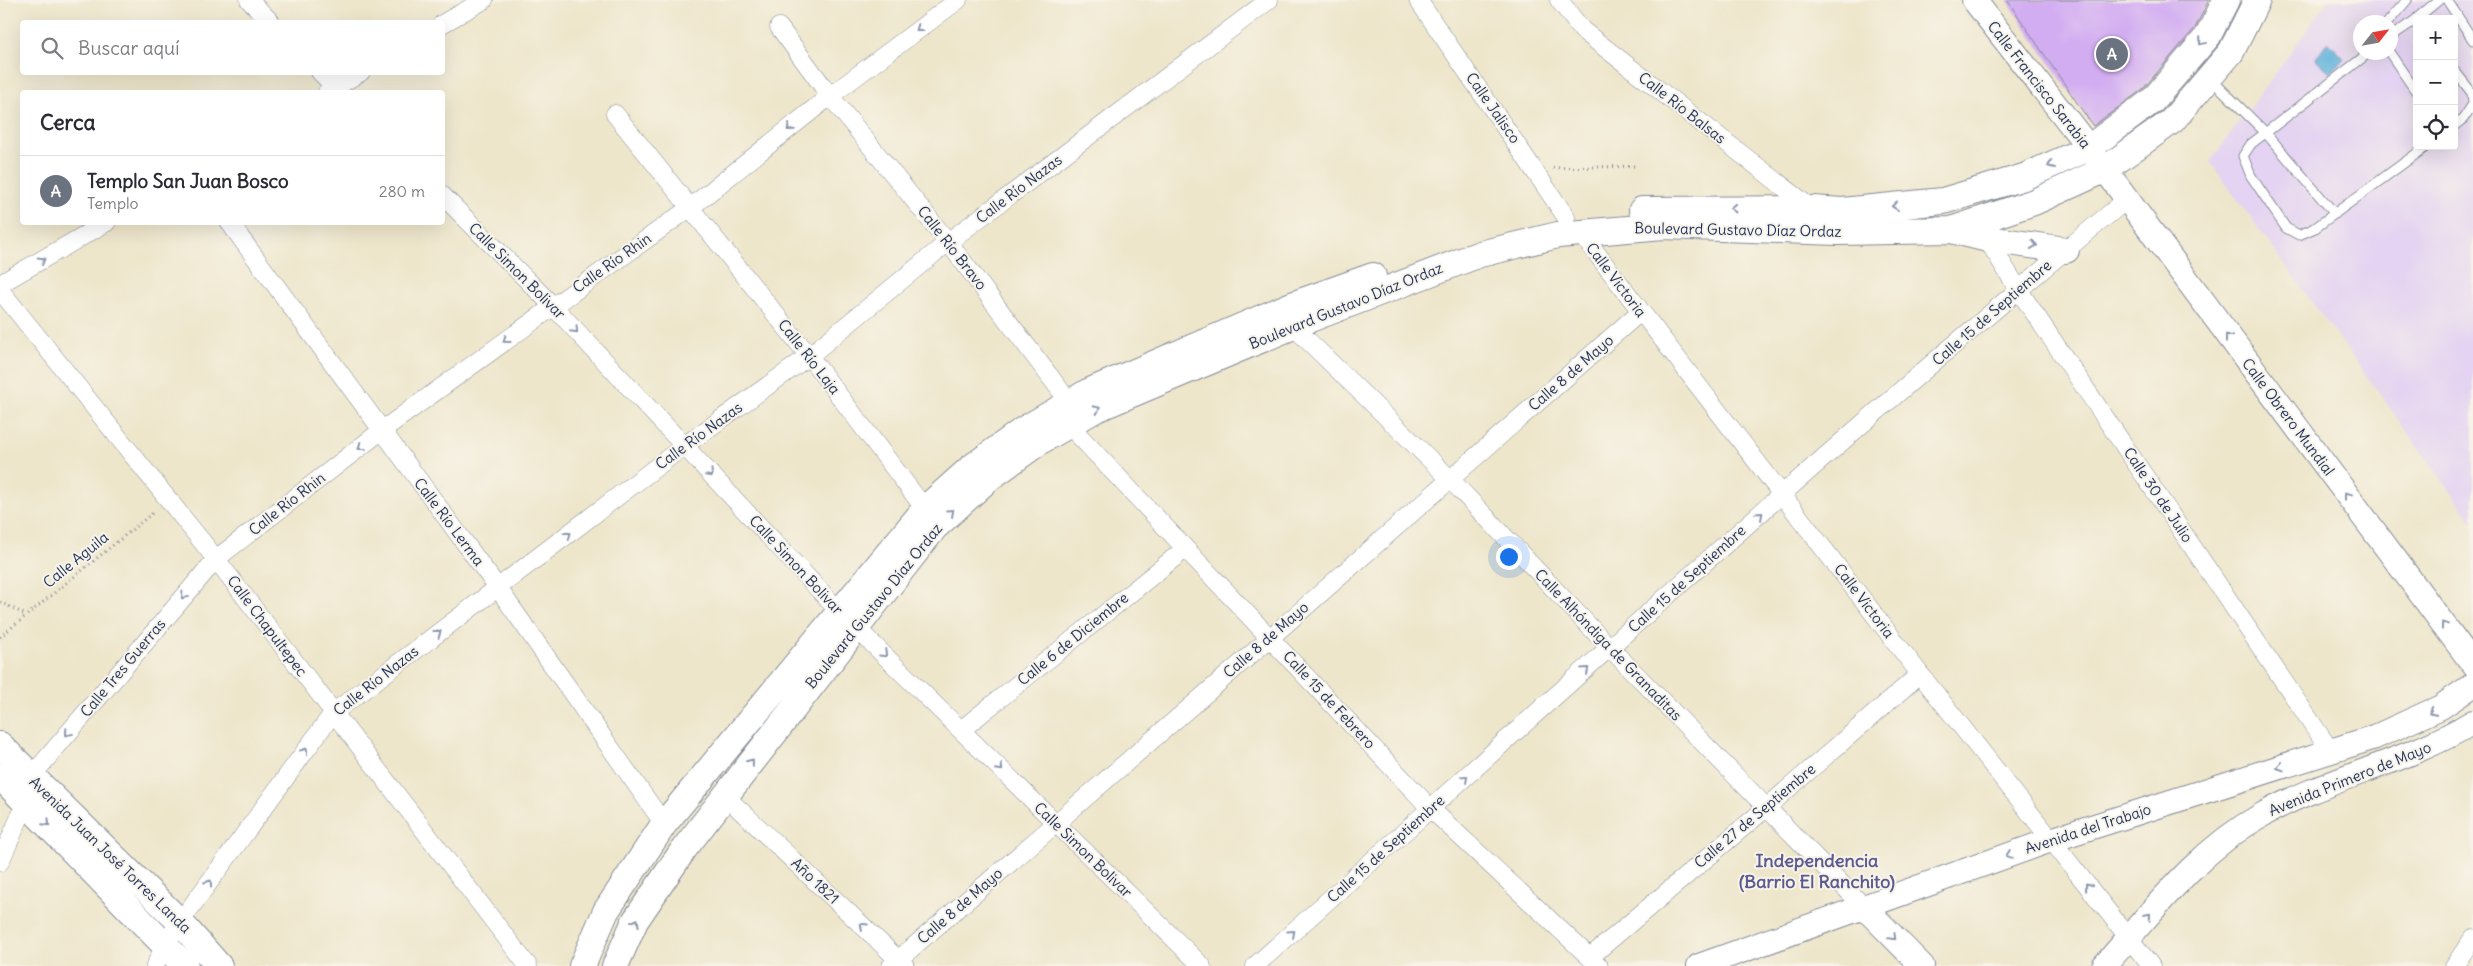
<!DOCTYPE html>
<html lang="es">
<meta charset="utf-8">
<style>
:root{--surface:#fff;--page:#f2f2f3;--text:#2b2b33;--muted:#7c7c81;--line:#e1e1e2;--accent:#1a73e8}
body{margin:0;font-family:Delius,sans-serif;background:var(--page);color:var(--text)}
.controls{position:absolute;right:15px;top:15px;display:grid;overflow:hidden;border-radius:5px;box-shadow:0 5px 20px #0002}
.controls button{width:45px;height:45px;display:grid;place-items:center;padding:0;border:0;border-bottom:1px solid var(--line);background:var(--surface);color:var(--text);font:25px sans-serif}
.compass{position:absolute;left:2353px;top:15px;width:45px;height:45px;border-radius:50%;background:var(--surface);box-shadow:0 5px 20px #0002;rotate:59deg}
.you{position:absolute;left:1508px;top:556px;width:18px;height:18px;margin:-12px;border:4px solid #fff;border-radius:50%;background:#1a73e8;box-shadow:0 0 0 8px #1a73e833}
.badge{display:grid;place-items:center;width:32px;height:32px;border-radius:50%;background:var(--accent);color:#fff;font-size:16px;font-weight:700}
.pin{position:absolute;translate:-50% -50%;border:2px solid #fff;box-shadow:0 1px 5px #0006}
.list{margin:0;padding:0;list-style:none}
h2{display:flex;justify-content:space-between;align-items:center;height:65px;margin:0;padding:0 20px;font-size:21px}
h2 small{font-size:16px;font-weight:400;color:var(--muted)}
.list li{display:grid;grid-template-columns:32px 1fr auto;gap:15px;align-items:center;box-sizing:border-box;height:70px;padding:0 20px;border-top:1px solid var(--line)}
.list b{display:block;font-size:19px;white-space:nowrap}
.list p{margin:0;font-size:16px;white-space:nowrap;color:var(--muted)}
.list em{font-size:16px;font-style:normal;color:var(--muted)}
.icon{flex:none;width:28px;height:28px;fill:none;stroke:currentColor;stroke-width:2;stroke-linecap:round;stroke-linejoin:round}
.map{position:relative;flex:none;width:2473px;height:966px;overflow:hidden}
.search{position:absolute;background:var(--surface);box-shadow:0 5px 20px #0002;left:20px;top:20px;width:425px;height:55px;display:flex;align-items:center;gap:12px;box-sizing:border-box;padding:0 18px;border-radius:5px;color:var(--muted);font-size:19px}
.panel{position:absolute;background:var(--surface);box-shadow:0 5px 20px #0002;left:20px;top:90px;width:425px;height:135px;border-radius:5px}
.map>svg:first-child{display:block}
.built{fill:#e4d3f2;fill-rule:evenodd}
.water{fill:#5fb2da;stroke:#3d709c}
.building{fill:#d3adf2}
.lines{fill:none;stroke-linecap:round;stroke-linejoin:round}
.lane-casing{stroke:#848a94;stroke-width:11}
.street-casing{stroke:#848a94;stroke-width:19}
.secondary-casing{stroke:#848a94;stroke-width:26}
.primary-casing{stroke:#848a94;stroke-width:28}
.path{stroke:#848a94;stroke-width:3;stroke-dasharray:1 4;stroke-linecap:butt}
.lane{stroke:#fff;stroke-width:9}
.street{stroke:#fff;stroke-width:18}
.secondary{stroke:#fff;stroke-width:24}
.primary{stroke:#fff;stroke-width:26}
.oneway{stroke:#8d97ae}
.labels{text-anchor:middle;stroke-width:4;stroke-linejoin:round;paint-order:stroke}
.street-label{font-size:15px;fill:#1b2f5e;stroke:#f7f3e8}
.quarter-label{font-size:18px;font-weight:bold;fill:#5b5b92;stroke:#f7f3e8}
</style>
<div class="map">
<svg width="2473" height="966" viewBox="0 0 2473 966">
<rect width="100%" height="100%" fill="#f7f3e8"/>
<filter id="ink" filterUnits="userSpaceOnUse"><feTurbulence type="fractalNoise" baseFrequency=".02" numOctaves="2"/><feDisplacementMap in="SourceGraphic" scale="10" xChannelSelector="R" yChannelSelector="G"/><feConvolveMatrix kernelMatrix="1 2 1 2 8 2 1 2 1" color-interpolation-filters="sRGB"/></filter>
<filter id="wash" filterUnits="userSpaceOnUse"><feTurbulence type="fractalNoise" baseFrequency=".0096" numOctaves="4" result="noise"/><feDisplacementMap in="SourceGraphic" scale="20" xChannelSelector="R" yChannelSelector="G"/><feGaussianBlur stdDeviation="1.12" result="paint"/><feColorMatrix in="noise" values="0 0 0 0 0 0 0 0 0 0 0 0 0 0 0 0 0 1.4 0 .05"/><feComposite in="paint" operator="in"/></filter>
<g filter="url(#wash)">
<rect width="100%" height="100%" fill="#eee6cb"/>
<path class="built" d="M2329,0H2473V522L2210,162ZM2417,19H2454V146H2417ZM2360,22H2390V52H2360Z"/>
<path class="water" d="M2328,42L2344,58L2331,73L2315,58Z"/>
<g id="blocks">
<path class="building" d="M2007,0H2209L2195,28L2143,89L2093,126Z"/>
</g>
</g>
<g filter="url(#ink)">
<use href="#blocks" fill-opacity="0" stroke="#848a94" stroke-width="1"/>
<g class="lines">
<g class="lane-casing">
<path id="lane" d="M2447,0L2473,40
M2417,18L2439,0
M2388,22L2407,0
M2390,37L2417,19
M2370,52L2251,144L2243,156L2251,176L2286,228L2299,235L2315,228L2427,146
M2389,52L2417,93
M2454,70L2472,93L2473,103
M2211,79L2265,132L2335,214
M2454,126L2463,119L2473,104"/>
</g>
<g class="street-casing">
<path id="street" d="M249,0L271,22
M1418,0L1566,217
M1559,0L1582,30L1812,209
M442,24L484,0
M779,27L830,96L948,242L1070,403
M320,72L340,92
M327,92L361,72
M615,114L809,356L925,509
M442,195L553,306L839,611L1202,966
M229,222L498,588L664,824
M1580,232L1920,674L2151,966
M1987,239L2018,289L2330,750
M0,284L107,222
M0,290L216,559L528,966
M1293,326L1450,479L1610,648L1864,907
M1069,425L1431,809L1599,966
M961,730L1185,549
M31,777L216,559L381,431L691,207L830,96L958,0
M724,795L905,966
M0,862L26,803
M1590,957L1766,808L1920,674
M155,966L165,945L180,922L333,713L684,446L809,356L948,242L1269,0
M891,966L1270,638L1640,312
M1255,966C1543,708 1828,446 2126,200
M2454,966L2473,938"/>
</g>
<g class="secondary-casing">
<path id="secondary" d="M1974,0L2089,148L2473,664
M1864,907L1922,966
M1699,966L2051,840L2375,737L2441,707L2473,685
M2104,966C2153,911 2197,851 2262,815C2329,777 2407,763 2473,722"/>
</g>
<g class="primary-casing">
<path id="primary" d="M1642,210L1812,209L1842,211L1943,201L2024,177L2089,148L2153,100L2208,36L2226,0
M1951,230L1987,239L2066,250
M0,745L180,922L219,966
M0,776L185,966
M582,966L606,911L664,824L925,509L972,467L1023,430L1088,392L1292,305L1373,276
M615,966L635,921L684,849L935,527L988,479L1039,442L1096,409L1310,319L1480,254L1558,235L1663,226L1838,232L1951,230L2034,202L2104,170L2172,121L2231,52L2257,0"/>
</g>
<path class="path" d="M1553,168L1637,166
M0,602L26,615
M0,637L155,511"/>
<use href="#lane" class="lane"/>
<use href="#street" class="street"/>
<use href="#secondary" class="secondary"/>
<use href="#primary" class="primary"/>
</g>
<defs><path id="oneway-chevron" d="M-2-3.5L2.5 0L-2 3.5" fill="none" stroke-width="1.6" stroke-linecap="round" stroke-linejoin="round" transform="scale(1.25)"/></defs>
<g class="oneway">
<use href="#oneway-chevron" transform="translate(919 29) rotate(143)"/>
<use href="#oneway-chevron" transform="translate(2202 42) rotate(130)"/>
<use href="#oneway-chevron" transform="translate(790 128) rotate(141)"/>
<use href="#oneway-chevron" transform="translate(2051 165) rotate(156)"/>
<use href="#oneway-chevron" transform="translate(1895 206) rotate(174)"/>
<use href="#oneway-chevron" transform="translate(1733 208) rotate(-180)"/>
<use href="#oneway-chevron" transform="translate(2034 245) rotate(8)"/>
<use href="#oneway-chevron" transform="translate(42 260) rotate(-30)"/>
<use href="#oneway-chevron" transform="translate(575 330) rotate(47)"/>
<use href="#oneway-chevron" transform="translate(2228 337) rotate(-127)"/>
<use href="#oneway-chevron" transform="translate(506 340) rotate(144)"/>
<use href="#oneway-chevron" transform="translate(1097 409) rotate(-26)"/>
<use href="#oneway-chevron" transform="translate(361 447) rotate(142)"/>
<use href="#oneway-chevron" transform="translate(710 474) rotate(47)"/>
<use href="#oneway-chevron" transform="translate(2347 495) rotate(-127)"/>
<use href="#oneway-chevron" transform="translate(951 512) rotate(-42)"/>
<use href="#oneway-chevron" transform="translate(1760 515) rotate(-42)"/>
<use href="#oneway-chevron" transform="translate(568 535) rotate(-38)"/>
<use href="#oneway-chevron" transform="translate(184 596) rotate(130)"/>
<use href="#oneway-chevron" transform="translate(2444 625) rotate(-127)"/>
<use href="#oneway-chevron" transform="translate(438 633) rotate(-37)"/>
<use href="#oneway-chevron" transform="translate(884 654) rotate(44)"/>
<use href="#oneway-chevron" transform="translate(1586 670) rotate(-42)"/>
<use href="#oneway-chevron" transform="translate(2432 712) rotate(153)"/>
<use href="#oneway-chevron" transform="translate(68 733) rotate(130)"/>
<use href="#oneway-chevron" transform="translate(305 751) rotate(-54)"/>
<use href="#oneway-chevron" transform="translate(751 762) rotate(-52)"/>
<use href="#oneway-chevron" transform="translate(2280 767) rotate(162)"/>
<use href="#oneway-chevron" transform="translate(1000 768) rotate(45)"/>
<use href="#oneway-chevron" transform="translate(1465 778) rotate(-42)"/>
<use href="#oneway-chevron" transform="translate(47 823) rotate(46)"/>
<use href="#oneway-chevron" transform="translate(2009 855) rotate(160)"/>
<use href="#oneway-chevron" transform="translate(209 883) rotate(-54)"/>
<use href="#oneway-chevron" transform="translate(2088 886) rotate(-128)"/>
<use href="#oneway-chevron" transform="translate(2148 916) rotate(-48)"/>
<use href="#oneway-chevron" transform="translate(636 922) rotate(-61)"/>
<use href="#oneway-chevron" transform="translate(863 926) rotate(-137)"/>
<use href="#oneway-chevron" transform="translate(1292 933) rotate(-42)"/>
<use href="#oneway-chevron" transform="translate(1893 937) rotate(45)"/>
</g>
</g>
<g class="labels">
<g class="street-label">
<text transform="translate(2039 85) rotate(52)" y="5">Calle Francisco Sarabia</text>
<text transform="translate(1493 108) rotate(55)" y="5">Calle Jalisco</text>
<text transform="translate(1682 108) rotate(38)" y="5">Calle Río Balsas</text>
<text transform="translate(1019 189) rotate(-37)" y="5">Calle Río Nazas</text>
<text transform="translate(1738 230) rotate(1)" y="5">Boulevard Gustavo Díaz Ordaz</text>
<text transform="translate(952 248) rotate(52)" y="5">Calle Río Bravo</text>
<text transform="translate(612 263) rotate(-35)" y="5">Calle Río Rhin</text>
<text transform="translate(517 271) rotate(45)" y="5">Calle Simon Bolivar</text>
<text transform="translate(1616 280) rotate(53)" y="5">Calle Victoria</text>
<text transform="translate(1346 306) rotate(-22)" y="5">Boulevard Gustavo Díaz Ordaz</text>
<text transform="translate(1992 313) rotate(-41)" y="5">Calle 15 de Septiembre</text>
<text transform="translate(809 357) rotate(52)" y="5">Calle Río Laja</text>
<text transform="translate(1571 373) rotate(-41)" y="5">Calle 8 de Mayo</text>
<text transform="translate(2288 417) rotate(53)" y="5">Calle Obrero Mundial</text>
<text transform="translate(699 436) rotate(-36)" y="5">Calle Río Nazas</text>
<text transform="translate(2158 495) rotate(56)" y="5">Calle 30 de Julio</text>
<text transform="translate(287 504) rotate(-38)" y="5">Calle Río Rhin</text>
<text transform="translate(449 522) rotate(53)" y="5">Calle Río Lerma</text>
<text transform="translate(76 560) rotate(-39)" y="5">Calle Aguila</text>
<text transform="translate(796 565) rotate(47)" y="5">Calle Simon Bolivar</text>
<text transform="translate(1687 579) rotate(-42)" y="5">Calle 15 de Septiembre</text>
<text transform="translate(1864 601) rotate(53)" y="5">Calle Victoria</text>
<text transform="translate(874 606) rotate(-51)" y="5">Boulevard Gustavo Díaz Ordaz</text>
<text transform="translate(267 626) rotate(53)" y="5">Calle Chapultepec</text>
<text transform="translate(1073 639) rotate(-39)" y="5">Calle 6 de Diciembre</text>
<text transform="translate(1266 640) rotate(-41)" y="5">Calle 8 de Mayo</text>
<text transform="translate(1608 645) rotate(46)" y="5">Calle Alhóndiga de Granaditas</text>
<text transform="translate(123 668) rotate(-50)" y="5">Calle Tres Guerras</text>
<text transform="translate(376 681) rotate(-38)" y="5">Calle Río Nazas</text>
<text transform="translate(1329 700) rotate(47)" y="5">Calle 15 de Febrero</text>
<text transform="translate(2350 779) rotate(-22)" y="5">Avenida Primero de Mayo</text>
<text transform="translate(1755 816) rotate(-40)" y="5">Calle 27 de Septiembre</text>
<text transform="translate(2088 829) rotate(-18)" y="5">Avenida del Trabajo</text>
<text transform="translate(1386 849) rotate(-42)" y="5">Calle 15 de Septiembre</text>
<text transform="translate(1083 850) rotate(44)" y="5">Calle Simon Bolivar</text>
<text transform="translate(110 855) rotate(44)" y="5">Avenida Juan José Torres Landa</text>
<text transform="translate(815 881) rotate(43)" y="5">Año 1821</text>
<text transform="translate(960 906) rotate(-41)" y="5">Calle 8 de Mayo</text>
</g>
<g class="quarter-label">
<text x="1817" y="867">Independencia<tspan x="1817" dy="21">(Barrio El Ranchito)</tspan></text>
</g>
</g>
</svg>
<div class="controls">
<button>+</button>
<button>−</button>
<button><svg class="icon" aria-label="locate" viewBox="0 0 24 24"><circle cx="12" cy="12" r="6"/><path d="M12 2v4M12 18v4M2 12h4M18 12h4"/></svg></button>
</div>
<svg class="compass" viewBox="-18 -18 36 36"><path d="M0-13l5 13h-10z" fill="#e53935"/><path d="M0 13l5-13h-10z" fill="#7c7c81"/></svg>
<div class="you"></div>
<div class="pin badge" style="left:2112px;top:54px;background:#6b7280">A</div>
<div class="search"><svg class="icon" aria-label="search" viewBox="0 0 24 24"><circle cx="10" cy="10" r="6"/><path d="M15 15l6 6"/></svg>Buscar aquí</div>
<section class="panel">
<h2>Cerca<small></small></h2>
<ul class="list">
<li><span class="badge" style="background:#6b7280">A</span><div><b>Templo San Juan Bosco</b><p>Templo</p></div><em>280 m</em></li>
</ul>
</section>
</div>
